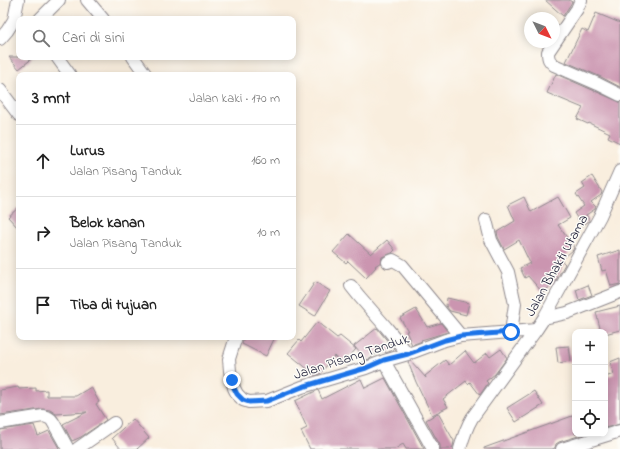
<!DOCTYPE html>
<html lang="id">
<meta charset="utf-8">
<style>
:root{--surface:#fff;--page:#f6f6f6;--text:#222;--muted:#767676;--line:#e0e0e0}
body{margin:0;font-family:"Indie Flower",sans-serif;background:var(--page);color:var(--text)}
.controls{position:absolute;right:12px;bottom:12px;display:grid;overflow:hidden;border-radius:8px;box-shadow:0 2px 10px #0003}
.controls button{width:36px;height:36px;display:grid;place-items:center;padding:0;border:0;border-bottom:1px solid var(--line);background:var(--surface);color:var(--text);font:20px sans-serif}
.compass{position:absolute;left:524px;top:12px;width:36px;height:36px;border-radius:50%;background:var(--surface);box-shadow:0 2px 10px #0003;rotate:132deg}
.stop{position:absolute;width:12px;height:12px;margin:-9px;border:3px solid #1a73e8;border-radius:50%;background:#fff}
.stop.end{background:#1a73e8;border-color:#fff;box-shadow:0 1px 4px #0008}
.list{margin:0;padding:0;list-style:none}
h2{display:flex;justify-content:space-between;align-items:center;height:52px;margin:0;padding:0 16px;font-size:17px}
h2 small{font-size:13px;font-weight:400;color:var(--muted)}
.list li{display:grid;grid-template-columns:26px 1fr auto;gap:12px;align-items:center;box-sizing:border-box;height:72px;padding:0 16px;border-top:1px solid var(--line)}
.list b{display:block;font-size:15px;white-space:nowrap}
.list p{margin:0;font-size:13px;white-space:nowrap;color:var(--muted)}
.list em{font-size:13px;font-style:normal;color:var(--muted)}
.icon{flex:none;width:22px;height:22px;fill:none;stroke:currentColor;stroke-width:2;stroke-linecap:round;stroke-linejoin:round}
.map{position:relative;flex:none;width:620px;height:449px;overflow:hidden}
.search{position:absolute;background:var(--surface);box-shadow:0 2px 10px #0003;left:16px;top:16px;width:280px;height:44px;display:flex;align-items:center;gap:10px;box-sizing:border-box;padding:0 14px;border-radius:8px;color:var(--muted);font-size:15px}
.panel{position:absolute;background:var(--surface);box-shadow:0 2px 10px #0003;left:16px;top:72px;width:280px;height:268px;border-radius:8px}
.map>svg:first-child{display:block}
.building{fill:#cb95b0}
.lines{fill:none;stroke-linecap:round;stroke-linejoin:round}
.minor-casing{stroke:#8e888c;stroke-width:14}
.minor{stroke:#fff;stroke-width:12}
.route{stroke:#1a73e8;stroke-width:5}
.labels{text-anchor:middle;stroke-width:3;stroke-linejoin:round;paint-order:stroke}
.street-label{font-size:14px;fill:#22223b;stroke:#fdfcf7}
</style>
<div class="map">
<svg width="620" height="449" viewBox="0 0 620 449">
<rect width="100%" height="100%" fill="#fdfcf7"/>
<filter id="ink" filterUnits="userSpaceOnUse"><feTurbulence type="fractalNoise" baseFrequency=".025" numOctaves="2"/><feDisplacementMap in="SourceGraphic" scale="8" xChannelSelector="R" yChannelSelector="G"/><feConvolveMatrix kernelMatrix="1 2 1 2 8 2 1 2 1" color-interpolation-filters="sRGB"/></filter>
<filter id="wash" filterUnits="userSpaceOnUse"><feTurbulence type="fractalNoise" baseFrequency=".012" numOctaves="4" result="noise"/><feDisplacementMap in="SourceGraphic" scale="16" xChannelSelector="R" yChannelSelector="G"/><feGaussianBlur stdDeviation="0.9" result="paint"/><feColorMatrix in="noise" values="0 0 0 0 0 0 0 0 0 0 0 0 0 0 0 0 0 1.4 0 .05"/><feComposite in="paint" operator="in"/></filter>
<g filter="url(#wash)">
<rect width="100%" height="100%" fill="#f9eede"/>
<g id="blocks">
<path class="building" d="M545,0H569L572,2L563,16Z
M596,13L620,23V87L601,77L566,62L582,29L588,32Z
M9,57H34L19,69Z
M556,74L620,102V143L608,137L610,133L589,123L588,124L577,119L583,108L547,93Z
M592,176L602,192L601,195L591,202L596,207L595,209L586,215L589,220V221L582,226L574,213L584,206L576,194L585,188L582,183Z
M524,197L531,212L558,197L570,218L558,225L574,247L573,250L561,260L565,264L555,282L543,293L528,276L525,278L520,268L530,263L519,240L504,249L498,237L497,232L515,221L508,205Z
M19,207V229L8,217Z
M349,234L371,254L387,240L395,250L392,253L382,257L381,262L375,266L376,267L366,278L348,261L346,263L333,252Z
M620,250V284L611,286L606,270L602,271L598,257Z
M315,282L330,291L315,316L299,306Z
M588,285L592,295L579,300L576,290Z
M447,298L469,303L466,315L450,311L446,306Z
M620,306V330L605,334V332H601L596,312Z
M416,309L427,327L441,323L448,332L421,340L422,341L412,345L406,331H408L400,318Z
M317,322L337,338L340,336L356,349L343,364L334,356L320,374L315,375L288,353L299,340L301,342Z
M377,328L394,349L391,351L386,353L382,348L370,359L366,360L354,346Z
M244,337H275L266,356L242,344Z
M569,346L571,361L558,363L556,347Z
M501,349L507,358L495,374L486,381L488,383L480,395L470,382L468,384L466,381L443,399L448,407L432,415L416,382L408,362L411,361L426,378L425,376L445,360L449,365L465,351L474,363L487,353L490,357Z
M620,358V424L605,428V377L614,374L610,362Z
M385,378L424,449H406L403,444L395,449H310L301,431L307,428L295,401L318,390L322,399L361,379L365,388Z
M18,387L19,389L36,388V391L47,390V396H76L91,387L99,402L96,404L106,420L81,437L72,441L63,424L87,412L56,414L50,410L42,409L0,415V390Z
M534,391L543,405L516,422L507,408Z
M438,413L454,441L453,447L450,449H440V445L426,420Z
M575,415V434H585L559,442L556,444L555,448L552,449H484V448Z
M133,419L149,438L137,449H121L112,438Z
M34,425L38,436L49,431L59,448L58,449H0V430Z"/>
</g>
</g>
<g filter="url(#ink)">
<use href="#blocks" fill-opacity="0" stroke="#8e888c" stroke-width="1"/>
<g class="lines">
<g class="minor-casing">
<path id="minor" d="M87,0L103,19
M581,0L577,9L548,52C548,59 549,61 554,65L598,84L620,95
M40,19L59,0
M0,39L7,31L14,20L18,0
M57,57L70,75
M133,57L146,75
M0,90L19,115
M486,220L491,240L508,272L515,304L511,332
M388,262L393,260L402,265L461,336
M351,286L359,296L386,327L408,354
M544,318L567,313L620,292
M236,337L229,359L230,371L234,388L237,394L243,400L249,402L267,401L302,387L366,368L384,361L408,354L445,340L461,336L536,330
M384,361L433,449
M0,423L43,416C47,417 51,418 53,422L68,449
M77,449L114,423
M460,449C463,438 466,428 472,418L536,330L544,318L600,216L620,171
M562,449L620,431"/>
</g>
<use href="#minor" class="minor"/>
</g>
</g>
<g class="lines" filter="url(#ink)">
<path class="route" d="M232,380L234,388L237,394L243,400L249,402L267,401L302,387L366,368L384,360L408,354L445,340L461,336L511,332"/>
</g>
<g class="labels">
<g class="street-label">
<text transform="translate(556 265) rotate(-61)" y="5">Jalan Bhakti Utama</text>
<text transform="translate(351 356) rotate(-18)" y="5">Jalan Pisang Tanduk</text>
</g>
</g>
</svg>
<div class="controls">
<button>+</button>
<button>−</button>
<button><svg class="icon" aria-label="locate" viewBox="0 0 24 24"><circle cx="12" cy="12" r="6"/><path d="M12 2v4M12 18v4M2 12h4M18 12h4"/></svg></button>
</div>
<svg class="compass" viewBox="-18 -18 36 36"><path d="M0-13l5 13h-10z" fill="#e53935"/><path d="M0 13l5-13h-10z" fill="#767676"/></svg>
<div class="stop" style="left:511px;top:332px"></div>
<div class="stop end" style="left:232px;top:380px"></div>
<div class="search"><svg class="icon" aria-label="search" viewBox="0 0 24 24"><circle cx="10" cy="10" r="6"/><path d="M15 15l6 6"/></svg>Cari di sini</div>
<section class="panel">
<h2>3 mnt<small>Jalan kaki · 170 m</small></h2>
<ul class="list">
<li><svg class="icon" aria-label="ahead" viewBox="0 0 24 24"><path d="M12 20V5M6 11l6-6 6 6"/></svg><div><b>Lurus</b><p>Jalan Pisang Tanduk</p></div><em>160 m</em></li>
<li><svg class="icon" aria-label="right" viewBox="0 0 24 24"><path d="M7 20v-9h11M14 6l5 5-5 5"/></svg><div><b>Belok kanan</b><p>Jalan Pisang Tanduk</p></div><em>10 m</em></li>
<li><svg class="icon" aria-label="arrive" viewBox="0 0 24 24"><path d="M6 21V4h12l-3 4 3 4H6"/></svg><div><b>Tiba di tujuan</b></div></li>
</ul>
</section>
</div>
